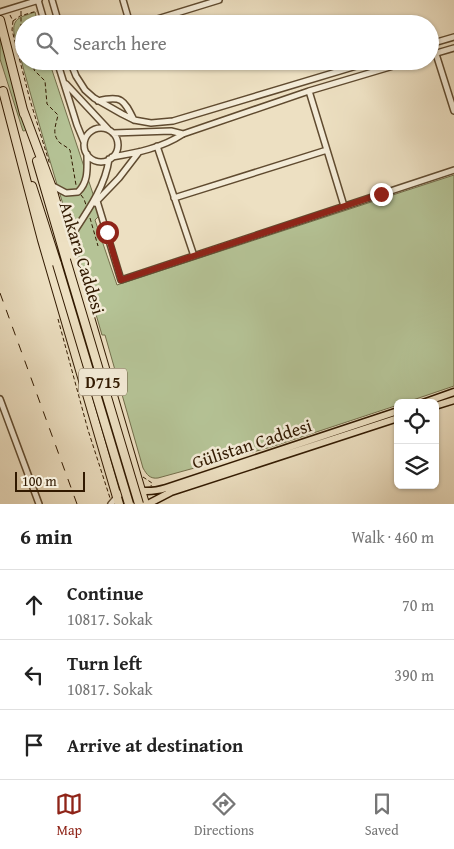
<!DOCTYPE html>
<meta charset="utf-8">
<style>
:root{--surface:#fff;--page:#f2f2f2;--text:#222;--muted:#767676;--line:#e0e0e0;--accent:#8f2418}
body{margin:0;font-family:"Gentium Book Plus",serif;background:var(--page);color:var(--text)}
.controls{position:absolute;right:15px;bottom:15px;display:grid;overflow:hidden;border-radius:8px;box-shadow:0 1px 4px #0004}
.controls button{width:45px;height:45px;display:grid;place-items:center;padding:0;border:0;border-bottom:1px solid var(--line);background:var(--surface);color:var(--text);font:25px sans-serif}
.scale{position:absolute;left:15px;bottom:12px;width:70px;box-sizing:border-box;padding-left:5px;border:2px solid #311900;border-top:0;font-size:14px;line-height:18px;white-space:nowrap;color:#311900;-webkit-text-stroke:4px #f3ebd7;paint-order:stroke}
.stop{position:absolute;width:15px;height:15px;margin:-11px;border:4px solid #8f2418;border-radius:50%;background:#fff}
.stop.end{background:#8f2418;border-color:#fff;box-shadow:0 1px 5px #0008}
.list{margin:0;padding:0;list-style:none}
h2{display:flex;justify-content:space-between;align-items:center;height:65px;margin:0;padding:0 20px;font-size:21px}
h2 small{font-size:16px;font-weight:400;color:var(--muted)}
.list li{display:grid;grid-template-columns:32px 1fr auto;gap:15px;align-items:center;box-sizing:border-box;height:70px;padding:0 20px;border-top:1px solid var(--line)}
.list b{display:block;font-size:19px;white-space:nowrap}
.list p{margin:0;font-size:16px;white-space:nowrap;color:var(--muted)}
.list em{font-size:16px;font-style:normal;color:var(--muted)}
.icon{flex:none;width:28px;height:28px;fill:none;stroke:currentColor;stroke-width:2;stroke-linecap:round;stroke-linejoin:round}
.map{position:relative;flex:none;width:454px;height:504px;overflow:hidden}
.search{position:absolute;background:var(--surface);box-shadow:0 1px 4px #0004;left:15px;right:15px;top:15px;height:55px;display:flex;align-items:center;gap:12px;box-sizing:border-box;padding:0 18px;border-radius:28px;color:var(--muted);font-size:19px}
.sheet{height:275px;background:var(--surface)}
nav{display:flex;justify-content:space-around;align-items:center;box-sizing:border-box;height:70px;border-top:1px solid var(--line);background:var(--surface);font-size:14px;color:var(--muted)}
nav a{display:grid;justify-items:center;gap:2px}
nav .on{color:var(--accent)}
.map>svg:first-child{display:block}
.grass{fill:#b5c396;stroke:#736e4b}
.lines{fill:none;stroke-linecap:round;stroke-linejoin:round}
.minor-casing{stroke:#604b30;stroke-width:8}
.major-casing{stroke:#311900;stroke-width:9}
.highway-casing{stroke:#311900;stroke-width:10}
.path{stroke:#311900;stroke-width:1;stroke-dasharray:4 2.5;stroke-linecap:butt}
.minor{stroke:#f3ebd7;stroke-width:5}
.major{stroke:#ede0c2;stroke-width:6}
.highway{stroke:#ede0c2;stroke-width:8}
.rail{stroke:#311900;stroke-width:1;stroke-dasharray:9 9;stroke-linecap:butt}
.highway-bridge-casing{stroke:#311900;stroke-width:10;stroke-linecap:butt}
.highway-bridge{stroke:#ede0c2;stroke-width:8}
.route{stroke:#8f2418;stroke-width:6}
.labels{text-anchor:middle;stroke-width:5;stroke-linejoin:round;paint-order:stroke}
.shield{fill:#f3ebd7;stroke:#6b5840;stroke-width:1}
.shield-label{font-size:16px;font-weight:bold;fill:#311900}
.street-label{font-size:18px;fill:#311900;stroke:#f3ebd7}
</style>
<div class="map">
<svg width="454" height="504" viewBox="0 0 454 504">
<rect width="100%" height="100%" fill="#ede0c2"/>
<filter id="stains"><feTurbulence type="fractalNoise" baseFrequency=".004" numOctaves="4"/><feColorMatrix values="0 0 0 0 .2 0 0 0 0 .09 0 0 0 0 .02 0 0 0 .5 -.17"/></filter>
<radialGradient id="worn" r=".72"><stop offset=".6" stop-color="#630" stop-opacity="0"/><stop offset="1" stop-color="#630" stop-opacity=".3"/></radialGradient>
<path class="grass" d="M35,12L38,24H24V61H49L99,212V216L95,220L117,285L454,175V386L404,403H398V405L271,447L158,478C150,479 147,475 143,468L105,335H102C73,234 40,134 14,33C12,17 22,17 35,12Z
M0,26L29,130L23,131L0,59Z"/>
<g class="lines">
<g class="minor-casing">
<path id="minor" d="M38,0L45,24
M52,0L59,24
M123,0L130,24
M0,12L39,0
M141,24L219,0
M430,44L454,37
M436,54L454,111
M430,55L454,48
M57,61L77,125L84,142
M70,61L76,76L85,90L94,98L122,114L134,120L151,123L173,121L373,61
M66,84L108,129
M309,91L344,206
M98,101C122,95 124,100 134,120
M84 145a17 17 0 1 1 34 0a17 17 0 1 1-34 0Z
M113,133L171,131L183,134
M157,146L194,256
M112,157C136,153 162,148 183,134L309,91L410,61
M51,185L66,193L78,192C89,181 87,168 87,154
M174,198L327,150
M97,201L121,280L454,170
M95,203L119,178L139,152
M68,241C84,216 105,189 109,159
M0,399L39,504
M111,504L117,497"/>
</g>
<g class="major-casing">
<path id="major" d="M423,403L454,392
M435,406L454,400
M117,497C126,486 134,491 146,491C153,491 160,490 166,488L398,411
M148,504L171,492L398,418"/>
</g>
<g class="highway-casing">
<path id="highway" d="M0,20L24,114
M3,91L42,240L119,504
M23,110L51,185L145,504
M37,161L66,260
M32,186L57,264"/>
</g>
<path class="path" d="M21,11V26L24,32
M10,15L13,21L12,30L30,100L50,165
M13,21L20,16L37,11
M35,61L34,70L45,81L47,104L58,115C56,125 51,134 60,143C63,145 67,147 70,150L76,185
M81,195L84,199L86,205
M90,218L98,246
M58,319L88,430L110,498
M143,477L152,483L151,486"/>
<use href="#minor" class="minor"/>
<use href="#major" class="major"/>
<use href="#highway" class="highway"/>
<path class="rail" d="M0,293L77,504"/>
<g class="highway-bridge-casing">
<path id="highway-bridge" d="M66,260L139,504
M57,264L129,504"/>
</g>
<use href="#highway-bridge" class="highway-bridge"/>
</g>
<g class="lines">
<path class="route" d="M107,232L121,280L381,194"/>
</g>
<g class="labels">
<rect class="shield" x="79" y="368.5" width="48" height="27" rx="4"/>
<g class="shield-label">
<text x="103" y="388">D715</text>
</g>
<g class="street-label">
<text transform="translate(82 258) rotate(73)" y="6">Ankara Caddesi</text>
<text transform="translate(252 444) rotate(-18)" y="6">Gülistan Caddesi</text>
</g>
</g>
<rect width="100%" height="100%" filter="url(#stains)"/>
<rect width="100%" height="100%" fill="url(#worn)"/>
</svg>
<div class="controls">
<button><svg class="icon" aria-label="locate" viewBox="0 0 24 24"><circle cx="12" cy="12" r="6"/><path d="M12 2v4M12 18v4M2 12h4M18 12h4"/></svg></button>
<button><svg class="icon" aria-label="layers" viewBox="0 0 24 24"><path d="M12 4l9 5-9 5-9-5zM3 14l9 5 9-5"/></svg></button>
</div>
<div class="scale">100 m</div>
<div class="stop" style="left:107px;top:232px"></div>
<div class="stop end" style="left:381px;top:194px"></div>
<div class="search"><svg class="icon" aria-label="search" viewBox="0 0 24 24"><circle cx="10" cy="10" r="6"/><path d="M15 15l6 6"/></svg>Search here</div>
</div>
<section class="sheet">
<h2>6 min<small>Walk · 460 m</small></h2>
<ul class="list">
<li><svg class="icon" aria-label="ahead" viewBox="0 0 24 24"><path d="M12 20V5M6 11l6-6 6 6"/></svg><div><b>Continue</b><p>10817. Sokak</p></div><em>70 m</em></li>
<li><svg class="icon" aria-label="left" viewBox="0 0 24 24"><path d="M17 20v-9H6M10 6l-5 5 5 5"/></svg><div><b>Turn left</b><p>10817. Sokak</p></div><em>390 m</em></li>
<li><svg class="icon" aria-label="arrive" viewBox="0 0 24 24"><path d="M6 21V4h12l-3 4 3 4H6"/></svg><div><b>Arrive at destination</b></div></li>
</ul>
</section>
<nav>
<a class="on"><svg class="icon" aria-label="map" viewBox="0 0 24 24"><path d="M3 6l6-2 6 2 6-2v14l-6 2-6-2-6 2zM9 4v14M15 6v14"/></svg>Map</a>
<a><svg class="icon" aria-label="directions" viewBox="0 0 24 24"><path d="M12 3l9 9-9 9-9-9zM9 14v-3h6M13 9l2 2-2 2"/></svg>Directions</a>
<a><svg class="icon" aria-label="saved" viewBox="0 0 24 24"><path d="M7 4h10v16l-5-4-5 4z"/></svg>Saved</a>
</nav>
